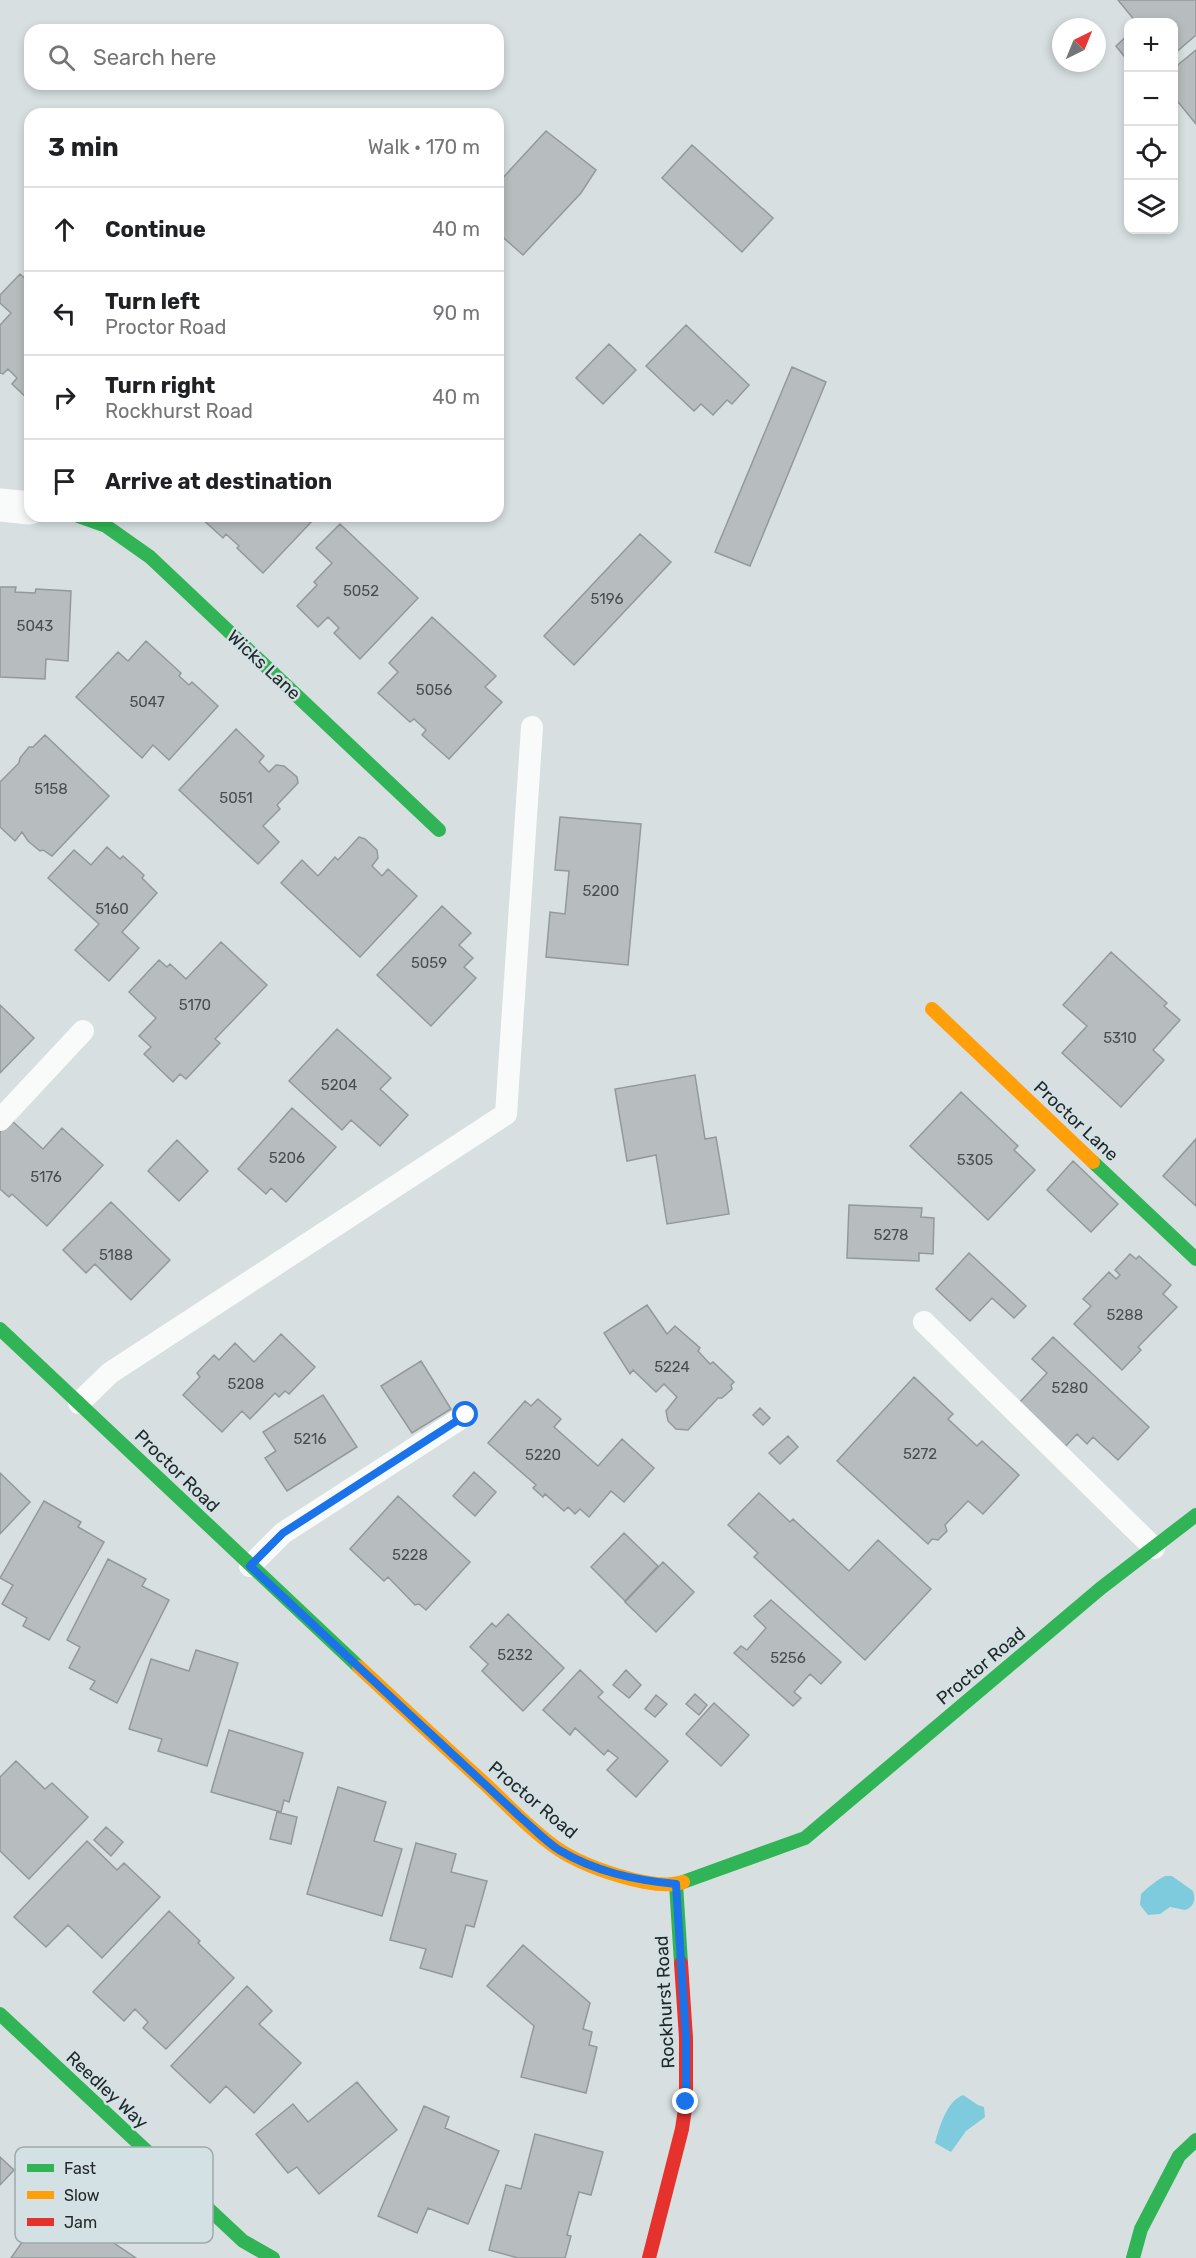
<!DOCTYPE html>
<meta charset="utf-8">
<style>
:root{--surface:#fff;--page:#f2f2f2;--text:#202124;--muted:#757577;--line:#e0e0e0}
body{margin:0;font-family:Rubik,sans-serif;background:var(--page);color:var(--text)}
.controls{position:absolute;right:18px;top:18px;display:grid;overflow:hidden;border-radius:12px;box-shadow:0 3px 9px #0003}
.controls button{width:54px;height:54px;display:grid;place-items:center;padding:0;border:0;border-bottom:2px solid var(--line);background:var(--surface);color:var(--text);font:30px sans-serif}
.compass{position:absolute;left:1052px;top:18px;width:54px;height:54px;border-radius:50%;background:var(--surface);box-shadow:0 3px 9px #0003;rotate:43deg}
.stop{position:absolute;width:18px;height:18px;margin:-14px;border:4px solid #1a73e8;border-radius:50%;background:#fff}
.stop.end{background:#1a73e8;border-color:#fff;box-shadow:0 2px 6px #0008}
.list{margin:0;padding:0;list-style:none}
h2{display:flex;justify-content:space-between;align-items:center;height:78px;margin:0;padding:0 24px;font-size:26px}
h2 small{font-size:20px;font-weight:400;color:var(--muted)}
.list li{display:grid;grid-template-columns:39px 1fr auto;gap:18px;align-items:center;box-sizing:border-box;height:84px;padding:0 24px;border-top:2px solid var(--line)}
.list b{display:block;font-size:22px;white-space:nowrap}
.list p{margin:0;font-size:20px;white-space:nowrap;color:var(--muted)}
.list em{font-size:20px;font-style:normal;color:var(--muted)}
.icon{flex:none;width:33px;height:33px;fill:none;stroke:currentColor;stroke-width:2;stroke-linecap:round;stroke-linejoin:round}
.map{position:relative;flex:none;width:1196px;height:2258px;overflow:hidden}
.search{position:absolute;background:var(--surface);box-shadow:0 3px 9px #0003;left:24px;top:24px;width:480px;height:66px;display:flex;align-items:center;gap:15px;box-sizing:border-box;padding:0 21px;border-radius:18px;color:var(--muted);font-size:22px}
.panel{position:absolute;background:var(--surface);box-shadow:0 3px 9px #0003;left:24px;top:108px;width:480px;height:414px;border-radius:18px}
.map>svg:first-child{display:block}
.water{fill:#7ecbde}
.building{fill:#b7bdbe;stroke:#93999b;stroke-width:1.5}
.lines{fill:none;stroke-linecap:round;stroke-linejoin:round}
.lane{stroke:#f9fafa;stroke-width:22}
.street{stroke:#f9fafa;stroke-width:33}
.fast{stroke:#30b455;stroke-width:14}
.slow{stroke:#ff9f0a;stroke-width:14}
.jam{stroke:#e5322d;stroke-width:14}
.route{stroke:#1a73e8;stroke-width:8}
.labels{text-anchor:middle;stroke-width:5;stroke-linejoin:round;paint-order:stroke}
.number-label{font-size:15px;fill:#484d4e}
.street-label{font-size:18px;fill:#232829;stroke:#d3e1e5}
.key{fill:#d3e1e5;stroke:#9eaaad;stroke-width:1.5}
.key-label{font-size:16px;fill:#232829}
</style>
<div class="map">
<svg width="1196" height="2258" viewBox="0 0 1196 2258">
<rect width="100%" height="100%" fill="#d7dfe1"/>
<path class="water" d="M1165,1876H1172L1193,1891C1196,1899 1194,1907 1185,1910L1170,1907L1160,1914L1148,1915L1140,1905L1141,1894C1147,1888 1158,1879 1165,1876Z
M963,2095L978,2105L984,2107L985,2117L966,2131L951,2152L935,2143C940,2126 946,2102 963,2095Z"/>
<path class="building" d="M1118,0H1196V35L1174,54V22H1136Z
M1128,35V61L1116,46Z
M1196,50V124L1174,97V68Z
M546,131L596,170L581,193L523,255L498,233V183Z
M692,145L773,218L742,252L662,178Z
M20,274L30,283V401L12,384L17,378L8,369L3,374L0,373V325L11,313L0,303V295Z
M686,325L749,385L732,404L727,400L713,415L701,404L694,411L646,366Z
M609,344L636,370L603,404L576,378Z
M792,367L826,382L750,566L715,552Z
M199,516H311L314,519L263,573L237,548L239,546L226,534L223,538Z
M340,524L418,598L360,659L334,633L339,628L328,617L318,627L297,606L317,585L314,582L332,563L316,548Z
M640,534L671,562L574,665L544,636Z
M0,587H16L15,592L35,593L36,589L71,591L68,661L46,659L45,679L0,677Z
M432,617L496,676L485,687L502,702L449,759L422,735L426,730L414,719L410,722L378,693L398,672L389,663Z
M146,641L181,673L179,676L189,685L192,682L218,706L169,760L153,745L142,758L76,697L118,652L128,661Z
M236,729L264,756L259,762L269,772L276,765L284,766L297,777L298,783L277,805L280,809L263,826L279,842L258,864L179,790Z
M45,735L109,796L52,856L43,850L40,851L28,841L22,832L15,841L0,827V782L19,763L20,758L29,747H33Z
M560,817L641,824L628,965L546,957L550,912L565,914L569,871L555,870Z
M359,837L365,839L377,850L378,858L372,866L382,876L388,869L417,896L360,957L281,883L302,860L318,876L335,857L338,860Z
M107,847L120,859L123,856L144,875L142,878L157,893L122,932L139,948L109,981L75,950L99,924L48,878L74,850L91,865Z
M442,906L471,933L459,945L473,958L464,967L476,978L431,1026L377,975Z
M221,942L267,985L215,1039L220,1043L186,1079L180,1074L173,1082L144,1054L151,1047L139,1036L156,1018L129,992L159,960L167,967L170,964L186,979Z
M1111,952L1167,1003L1164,1006L1180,1020L1153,1050L1164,1060L1121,1107L1062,1053L1087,1026L1063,1005Z
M0,1005L34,1038L0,1073Z
M337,1029L391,1078L380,1089L408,1115L380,1146L351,1120L342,1130L289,1081Z
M695,1075L705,1139L716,1137L729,1214L667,1224L656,1155L627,1161L615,1089Z
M961,1092L1018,1146L1014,1150L1035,1170L988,1220L910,1146Z
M292,1108L336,1147L286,1202L271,1188L266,1194L238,1169Z
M11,1120L43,1149L62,1128L103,1165L47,1226L12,1194L9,1197L0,1189V1132Z
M1196,1139V1206L1163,1176Z
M177,1140L208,1171L179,1201L148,1171Z
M1073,1161L1118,1204L1091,1232L1047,1190Z
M111,1202L170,1260L131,1300L95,1264L86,1273L63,1250Z
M849,1205L922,1208L921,1217L934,1218L933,1254L919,1253V1261L847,1258Z
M969,1253L1026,1306L1014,1318L992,1298L970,1321L936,1289Z
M1130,1254L1136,1259L1139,1256L1171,1285L1163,1294L1177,1307L1138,1347L1141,1350L1122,1370L1074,1324L1091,1306L1083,1299L1109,1272L1116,1279L1120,1275L1115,1270Z
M647,1305L667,1334L675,1326L700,1348L698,1351L710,1364L713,1362L734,1382L731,1385L732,1389L722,1398H718L688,1430L676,1429L668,1421L666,1411L677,1397L664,1384L656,1392L633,1370L630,1374L604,1333Z
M281,1334L315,1367L289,1394L285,1391L279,1397L275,1393L250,1419L242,1411L222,1432L183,1395L200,1377L197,1373L214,1355L219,1360L235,1343L254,1362Z
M1053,1337L1149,1427L1118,1460L1093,1437L1087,1444L1077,1434L1065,1447L1019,1403L1047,1373L1032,1359Z
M421,1361L451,1409L412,1433L381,1386Z
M914,1377L953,1414L948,1419L977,1446L982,1441L1019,1475L983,1514L968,1501L945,1525L947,1531L938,1540L932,1539L928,1544L837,1461Z
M323,1395L357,1447L287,1491L265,1458L276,1451L263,1432Z
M538,1399L561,1419L554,1427L598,1466L622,1439L654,1468L624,1502L611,1491L589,1517L580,1509L575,1514L568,1507L564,1511L545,1494L543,1497L533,1488L536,1485L488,1443L525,1401L531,1406Z
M760,1408L770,1418L763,1425L753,1415Z
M788,1436L798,1447L780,1464L769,1453Z
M474,1472L496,1492L475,1516L453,1496Z
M0,1473L30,1502L0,1534Z
M759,1493L790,1522L793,1519L849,1571L878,1540L931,1589L865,1660L754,1557L758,1553L728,1525Z
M398,1496L470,1562L426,1610L419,1604L415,1605L388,1577L384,1581L350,1549Z
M44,1501L81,1522L78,1527L104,1542L49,1640L23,1626L27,1618L2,1604L13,1585L0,1578Z
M624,1533L658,1566L625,1601L591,1567Z
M108,1559L146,1579L142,1586L169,1600L117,1703L90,1689L95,1681L69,1668L80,1647L67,1640Z
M663,1562L694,1592L656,1632L625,1602Z
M771,1600L841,1662L821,1684L810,1674L794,1692L801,1698L793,1706L734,1653L741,1646L747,1650L766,1628L754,1616Z
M508,1614L564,1668L523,1711L482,1671L488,1664L470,1647L492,1623L496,1627Z
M196,1650L238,1663L207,1766L158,1751L162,1739L129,1729L151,1659L189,1671Z
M580,1670L603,1692L598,1697L668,1761L636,1797L607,1770L618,1758L608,1750L604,1755L575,1728L570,1735L543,1710Z
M626,1670L641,1685L629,1698L613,1685Z
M695,1694L707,1705L699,1715L686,1704Z
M656,1695L667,1704L655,1717L645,1709Z
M714,1703L749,1735L721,1766L686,1734Z
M229,1730L303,1753L289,1802L284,1800L281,1812L211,1792Z
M16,1761L45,1789L52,1783L88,1817L29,1879L0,1851V1777Z
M338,1787L386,1802L374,1841L402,1849L382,1916L307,1894Z
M277,1812L297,1817L291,1844L270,1839Z
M106,1827L123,1842L111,1856L94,1840Z
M87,1841L117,1870L124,1863L160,1897L102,1958L68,1925L46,1947L14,1917Z
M416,1843L456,1854L451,1872L487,1881L474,1927L466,1925L452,1977L420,1968L426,1949L390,1940Z
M169,1911L200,1941L198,1943L234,1978L166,2049L143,2028L148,2022L135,2009L124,2021L93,1992Z
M523,1945L590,2003L583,2029L592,2032L589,2045L597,2047L586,2093L521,2077L534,2026L487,1986Z
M247,1986L272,2011L259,2024L301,2063L254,2113L226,2086L210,2103L171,2066Z
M357,2082L397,2130L319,2194L297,2167L288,2173L256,2134L293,2104L308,2122Z
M424,2106L449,2117L445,2128L499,2151L468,2224L428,2208L417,2233L378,2216Z
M535,2134L603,2152L591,2195L579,2192L567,2235L571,2236L565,2258H518L489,2250L506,2185L521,2189Z
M0,2157L14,2170L0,2185Z
M62,2185L101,2212L86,2234L97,2241L102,2235L136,2258H11Z"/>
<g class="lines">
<path class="lane" d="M0,1120L83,1031
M924,1322L1154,1548
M79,1403L110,1373L506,1114L532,727
M250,1566L283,1533L466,1415"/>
<path class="street" d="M0,505L30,508"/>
<path class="fast" d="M78,516L106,526L150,557L439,830
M1093,1162L1196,1259
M0,1329L359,1667
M683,1882L805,1838L1101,1588L1196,1515
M676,1884L681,1963
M0,2014L243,2241L273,2258
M1133,2258L1141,2229L1179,2156L1196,2140"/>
<path class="slow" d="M932,1009L1093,1162
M359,1667C400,1705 441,1744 483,1782C507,1804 530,1830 558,1849C583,1866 653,1892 683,1882"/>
<path class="jam" d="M649,2258L682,2129L686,2102V2038L681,1963"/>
</g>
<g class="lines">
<path class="route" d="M466,1415L283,1533L250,1566L519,1816C532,1827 545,1841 559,1850C596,1872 634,1880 676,1884L686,2038V2102"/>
</g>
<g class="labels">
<g class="number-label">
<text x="361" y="596">5052</text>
<text x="607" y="604">5196</text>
<text x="35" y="631">5043</text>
<text x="434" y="695">5056</text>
<text x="147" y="707">5047</text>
<text x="51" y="794">5158</text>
<text x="236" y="803">5051</text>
<text x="601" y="896">5200</text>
<text x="112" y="914">5160</text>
<text x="429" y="968">5059</text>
<text x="195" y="1010">5170</text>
<text x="1120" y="1043">5310</text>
<text x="339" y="1090">5204</text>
<text x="287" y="1163">5206</text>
<text x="975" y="1165">5305</text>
<text x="46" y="1182">5176</text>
<text x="891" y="1240">5278</text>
<text x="116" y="1260">5188</text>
<text x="1125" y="1320">5288</text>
<text x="672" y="1372">5224</text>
<text x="246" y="1389">5208</text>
<text x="1070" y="1393">5280</text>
<text x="310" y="1444">5216</text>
<text x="920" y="1459">5272</text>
<text x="543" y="1460">5220</text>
<text x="410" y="1560">5228</text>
<text x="515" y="1660">5232</text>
<text x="788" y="1663">5256</text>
</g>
<g class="street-label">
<text transform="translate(264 665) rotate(43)" y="6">Wicks Lane</text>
<text transform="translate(1076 1121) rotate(43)" y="6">Proctor Lane</text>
<text transform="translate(177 1471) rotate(44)" y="6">Proctor Road</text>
<text transform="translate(981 1666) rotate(-40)" y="6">Proctor Road</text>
<text transform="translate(533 1800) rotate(40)" y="6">Proctor Road</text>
<text transform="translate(665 2002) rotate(-93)" y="6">Rockhurst Road</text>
<text transform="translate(107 2090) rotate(43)" y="6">Reedley Way</text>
</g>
</g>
<rect x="15" y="2147" width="198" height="96" rx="9" class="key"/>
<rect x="27" y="2164" width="27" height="8" fill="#30b455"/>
<rect x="27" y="2191" width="27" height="8" fill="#ff9f0a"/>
<rect x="27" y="2218" width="27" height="8" fill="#e5322d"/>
<g class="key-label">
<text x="64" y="2174">Fast</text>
<text x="64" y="2201">Slow</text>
<text x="64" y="2228">Jam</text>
</g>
</svg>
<div class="controls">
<button>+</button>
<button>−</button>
<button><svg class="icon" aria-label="locate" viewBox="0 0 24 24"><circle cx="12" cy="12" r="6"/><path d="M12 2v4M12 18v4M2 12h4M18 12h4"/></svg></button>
<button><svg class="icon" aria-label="layers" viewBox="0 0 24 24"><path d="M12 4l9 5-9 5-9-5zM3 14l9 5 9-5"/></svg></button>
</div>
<svg class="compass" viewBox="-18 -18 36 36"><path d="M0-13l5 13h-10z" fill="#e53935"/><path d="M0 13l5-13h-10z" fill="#757577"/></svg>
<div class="stop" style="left:466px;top:1415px"></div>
<div class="stop end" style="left:686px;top:2102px"></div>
<div class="search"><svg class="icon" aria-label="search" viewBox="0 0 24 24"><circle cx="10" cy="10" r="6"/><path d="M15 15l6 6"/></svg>Search here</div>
<section class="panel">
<h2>3 min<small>Walk · 170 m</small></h2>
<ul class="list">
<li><svg class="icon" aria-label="ahead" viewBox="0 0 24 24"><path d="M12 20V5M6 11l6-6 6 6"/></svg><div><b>Continue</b></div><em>40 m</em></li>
<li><svg class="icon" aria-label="left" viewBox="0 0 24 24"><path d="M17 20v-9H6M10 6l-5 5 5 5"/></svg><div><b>Turn left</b><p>Proctor Road</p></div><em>90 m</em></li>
<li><svg class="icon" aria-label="right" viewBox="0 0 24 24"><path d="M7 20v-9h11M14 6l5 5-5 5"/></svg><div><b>Turn right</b><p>Rockhurst Road</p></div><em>40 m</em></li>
<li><svg class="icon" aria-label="arrive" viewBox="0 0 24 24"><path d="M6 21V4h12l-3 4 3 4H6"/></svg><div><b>Arrive at destination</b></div></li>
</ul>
</section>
</div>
